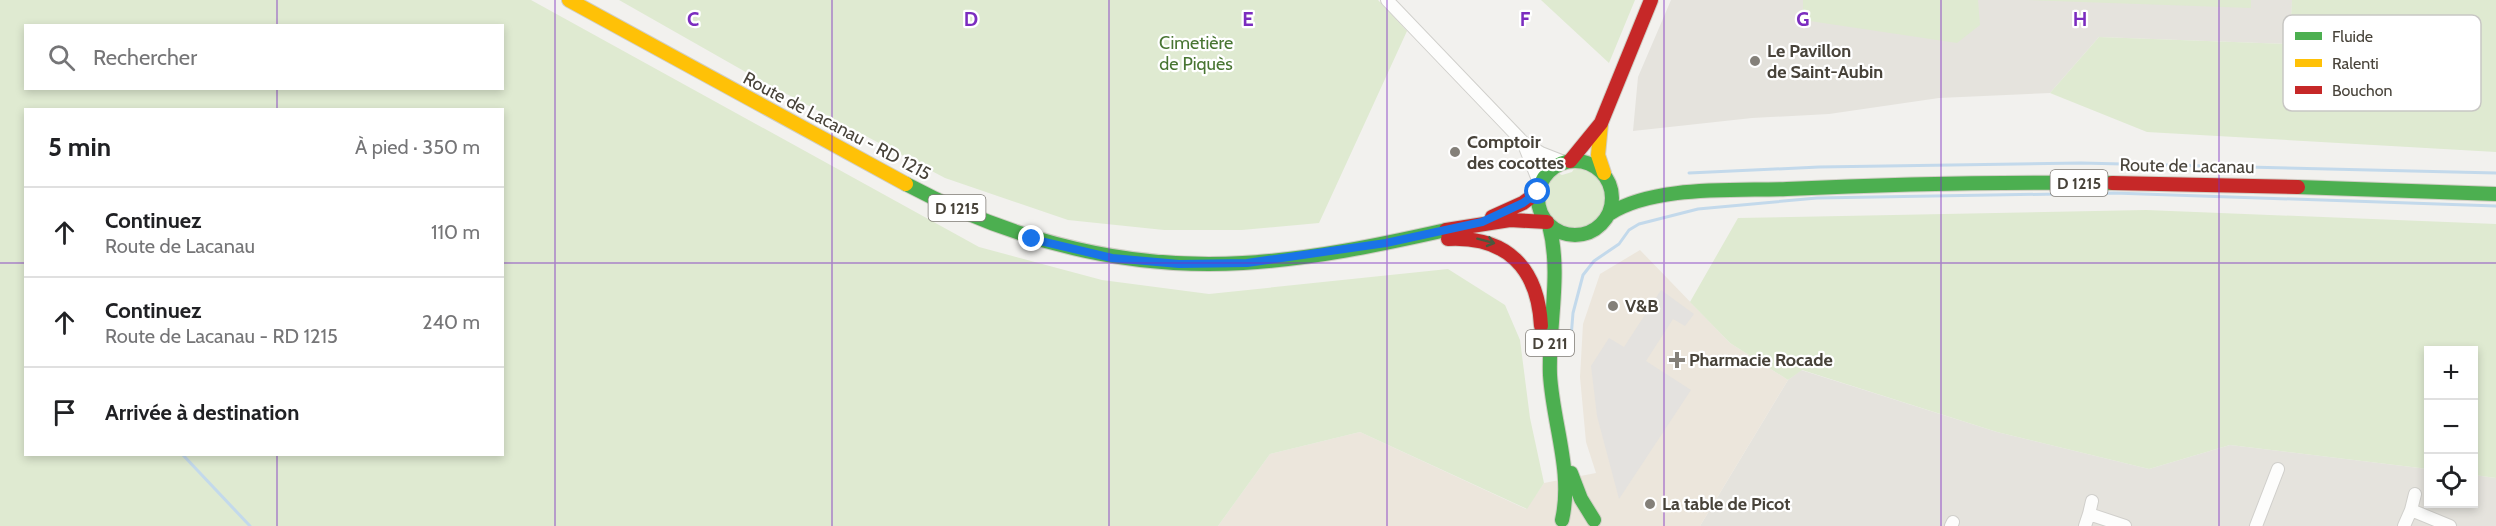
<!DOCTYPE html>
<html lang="fr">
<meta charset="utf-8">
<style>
:root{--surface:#fff;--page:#f2f2f2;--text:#202124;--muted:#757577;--line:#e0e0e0}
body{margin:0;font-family:Cabin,sans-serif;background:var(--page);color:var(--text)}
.controls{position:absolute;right:18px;bottom:18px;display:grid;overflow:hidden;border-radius:0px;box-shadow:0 3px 9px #0003}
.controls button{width:54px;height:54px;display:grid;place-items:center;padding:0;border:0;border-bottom:2px solid var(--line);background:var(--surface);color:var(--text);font:30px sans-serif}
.stop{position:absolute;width:18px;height:18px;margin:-14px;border:4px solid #1a73e8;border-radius:50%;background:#fff}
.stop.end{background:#1a73e8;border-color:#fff;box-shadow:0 2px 6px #0008}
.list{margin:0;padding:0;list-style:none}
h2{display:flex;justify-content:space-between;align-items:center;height:78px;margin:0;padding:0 24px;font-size:26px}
h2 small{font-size:20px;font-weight:400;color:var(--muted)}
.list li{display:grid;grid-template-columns:39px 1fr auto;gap:18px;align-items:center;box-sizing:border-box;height:90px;padding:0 24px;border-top:2px solid var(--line)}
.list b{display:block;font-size:22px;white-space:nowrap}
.list p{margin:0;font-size:20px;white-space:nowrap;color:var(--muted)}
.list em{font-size:20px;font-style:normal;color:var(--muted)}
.icon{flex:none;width:33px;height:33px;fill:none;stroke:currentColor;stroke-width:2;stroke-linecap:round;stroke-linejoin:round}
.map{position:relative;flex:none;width:2496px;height:526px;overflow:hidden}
.search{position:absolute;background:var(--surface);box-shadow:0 3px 9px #0003;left:24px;top:24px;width:480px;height:66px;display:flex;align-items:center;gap:15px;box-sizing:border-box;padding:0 21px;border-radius:0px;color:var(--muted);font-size:22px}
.panel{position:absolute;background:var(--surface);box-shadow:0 3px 9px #0003;left:24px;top:108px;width:480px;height:348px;border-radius:0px}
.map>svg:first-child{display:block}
.residential{fill:#e5e3dd}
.commercial{fill:#ece6dc}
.green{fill:#dfead1;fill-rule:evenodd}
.parking{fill:#e4e2df}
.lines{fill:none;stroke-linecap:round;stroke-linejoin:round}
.stream{stroke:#c3d9eb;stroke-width:3}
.street-casing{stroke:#d0cfcb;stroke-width:14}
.fast-casing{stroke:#d0cec5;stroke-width:16}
.slow-casing{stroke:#d0cec5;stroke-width:16}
.jam-casing{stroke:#d0cec5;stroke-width:16}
.street{stroke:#fdfdfc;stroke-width:12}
.fast{stroke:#4caf50;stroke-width:14}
.slow{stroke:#ffc107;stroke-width:14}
.jam{stroke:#c62828;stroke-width:14}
.oneway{stroke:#49593e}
.route{stroke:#1a73e8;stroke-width:8}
.grid{fill:none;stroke:#7b2cbf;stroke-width:1.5;stroke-opacity:0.55}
.poi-dot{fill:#848079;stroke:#fff;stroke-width:2}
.labels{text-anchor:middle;stroke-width:4.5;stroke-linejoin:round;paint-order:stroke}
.shield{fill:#fff;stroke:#7f7b75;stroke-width:1.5}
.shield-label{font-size:16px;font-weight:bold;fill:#48433a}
.park-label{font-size:18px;fill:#487532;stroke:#fff}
.poi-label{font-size:18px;font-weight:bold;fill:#48433a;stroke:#fff;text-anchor:start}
.street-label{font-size:18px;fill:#48433a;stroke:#fff}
.key{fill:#fff;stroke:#c8c7c4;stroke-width:1.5}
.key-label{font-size:16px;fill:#48433a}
.grid-label{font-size:20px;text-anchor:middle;font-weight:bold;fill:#7b2cbf;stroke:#fff;stroke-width:4.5;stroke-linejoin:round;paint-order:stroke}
</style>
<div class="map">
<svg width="2496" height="526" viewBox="0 0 2496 526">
<rect width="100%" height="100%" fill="#f2f1ee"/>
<path class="residential" d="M1671,0H2292L2291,44L2099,37L2050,93L1939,98L1829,114L1752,118L1633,131L1638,77Z
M1801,370L1997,432L2149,469L2230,445L2428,469V504H2474V475L2496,478V526H1700L1788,380Z"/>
<path class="commercial" d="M1640,250L1730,343L1788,380L1700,526H1218L1270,454L1360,432L1526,509L1544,483L1596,473L1586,442L1580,377L1583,324L1600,274Z"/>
<path class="green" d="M0,0H531L979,247L1102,280L1209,294L1448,269L1505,305L1520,340L1530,418L1544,483L1527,509L1360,432L1270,454L1218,526H0ZM26,26H502V88H26ZM26,110H502V454H26Z
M619,0H1378L1407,31L1319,223L1242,230H1164L1068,220L945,178L758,79Z
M1541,0H1635L1609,63Z
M1803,0H1978L1980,25L1957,43L1803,20Z
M2026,0H2251V8Z
M2292,0H2496V152L2147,132L2050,93L2099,37L2290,44Z
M1576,166C1589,168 1600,174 1604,187C1606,195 1606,203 1603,210C1583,253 1517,211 1555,172L1562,175L1572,172Z
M2146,210L2496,224V478L2474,475V350H2428V469L2230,445L2149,469L1997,432L1802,370L1788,380L1730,343L1690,302L1738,218Z"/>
<path class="parking" d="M1661,290L1694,314L1685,326L1673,319L1646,361L1691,390L1619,499L1597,416L1591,366L1609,338L1624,347Z"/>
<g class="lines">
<path class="stream" d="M1689,173L1819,167L2081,163L2496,173
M1570,350L1573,313L1583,275L1594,261L1619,244L1629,230L1639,224L1698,209L1817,198L2114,193L2496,206
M182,454L250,526"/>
<g class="street-casing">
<path id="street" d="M1387,0L1523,142L1541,153L1564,162
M1523,142L1540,185
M2411,510L2415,494
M2089,514L2092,501
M1951,526L1953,522
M2085,526L2089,514L2125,526
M2256,526L2278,469
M2404,526L2411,510L2450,526"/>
</g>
<g class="fast-casing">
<path id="fast" d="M1538 198a37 37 0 1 1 74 0a37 37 0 1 1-74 0Z
M906,184C1011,240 1124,270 1243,263C1312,259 1379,245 1446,230
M2298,187L2496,194
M1609,214C1654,185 1734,191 1787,189C1895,184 2003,182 2112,183
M1549,225C1562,274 1548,325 1550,375C1553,424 1573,472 1562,520
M1571,473L1581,499L1594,520"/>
</g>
<g class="slow-casing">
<path id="slow" d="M569,0L906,184
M1601,124L1598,155L1604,173"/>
</g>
<g class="jam-casing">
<path id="jam" d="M1570,161L1601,123L1651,0
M2112,183L2298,187
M1492,217L1523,203L1538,192
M1446,230L1510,220L1547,222
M1448,239C1507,236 1538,268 1541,326"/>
</g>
<use href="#street" class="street"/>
<use href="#fast" class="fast"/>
<use href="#slow" class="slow"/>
<use href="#jam" class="jam"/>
</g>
<defs><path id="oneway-shaft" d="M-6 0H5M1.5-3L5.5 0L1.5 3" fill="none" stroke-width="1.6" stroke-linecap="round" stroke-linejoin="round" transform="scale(1.5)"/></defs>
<use class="oneway" href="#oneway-shaft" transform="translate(1486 241) rotate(15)"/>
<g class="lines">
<path class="route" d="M1032,239L1112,258L1179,264L1247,263L1386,243L1482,222L1523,203L1538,192"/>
</g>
<path class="grid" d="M277,0V26M555,0V526M832,0V526M1109,0V526M1387,0V526M1664,0V526M1941,0V526M2219,0V526M277,88V110M0,263H26M502,263H2496M277,454V526"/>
<g class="poi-dot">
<circle cx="1755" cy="61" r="6"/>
<circle cx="1455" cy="152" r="6"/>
<circle cx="1613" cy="306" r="6"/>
<path d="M1674 351h6v6h6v6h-6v6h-6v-6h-6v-6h6z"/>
<circle cx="1650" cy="504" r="6"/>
</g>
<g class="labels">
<g class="shield">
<rect x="2050.5" y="170" width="57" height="26" rx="4.5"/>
<rect x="928.5" y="195" width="57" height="26" rx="4.5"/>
<rect x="1526" y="330" width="48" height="26" rx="4.5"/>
</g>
<g class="shield-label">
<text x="2079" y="189">D 1215</text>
<text x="957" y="214">D 1215</text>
<text x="1550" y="349">D 211</text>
</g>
<g class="park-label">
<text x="1196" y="49">Cimetière<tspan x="1196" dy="21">de Piquès</tspan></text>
</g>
<g class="poi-label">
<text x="1767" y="57">Le Pavillon<tspan x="1767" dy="21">de Saint-Aubin</tspan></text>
<text x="1467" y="148">Comptoir<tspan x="1467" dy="21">des cocottes</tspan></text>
<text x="1625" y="312">V&amp;B</text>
<text x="1689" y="366">Pharmacie Rocade</text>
<text x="1662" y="510">La table de Picot</text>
</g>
<g class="street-label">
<text transform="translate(837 126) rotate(28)" y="6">Route de Lacanau - RD 1215</text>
<text transform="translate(2187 166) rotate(1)" y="6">Route de Lacanau</text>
</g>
</g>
<rect x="2283" y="15" width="198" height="96" rx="9" class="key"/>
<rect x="2295" y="32" width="27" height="8" fill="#4caf50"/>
<rect x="2295" y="59" width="27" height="8" fill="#ffc107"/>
<rect x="2295" y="86" width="27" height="8" fill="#c62828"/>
<g class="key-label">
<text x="2332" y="42">Fluide</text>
<text x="2332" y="69">Ralenti</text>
<text x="2332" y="96">Bouchon</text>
</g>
<g class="grid-label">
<text x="693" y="26">C</text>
<text x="971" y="26">D</text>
<text x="1248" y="26">E</text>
<text x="1525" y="26">F</text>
<text x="1803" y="26">G</text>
<text x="2080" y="26">H</text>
</g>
</svg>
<div class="controls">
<button>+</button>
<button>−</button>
<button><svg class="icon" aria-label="locate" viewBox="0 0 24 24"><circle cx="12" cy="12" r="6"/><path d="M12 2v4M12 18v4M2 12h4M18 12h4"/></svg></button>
</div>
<div class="stop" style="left:1538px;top:192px"></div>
<div class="stop end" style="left:1032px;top:239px"></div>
<div class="search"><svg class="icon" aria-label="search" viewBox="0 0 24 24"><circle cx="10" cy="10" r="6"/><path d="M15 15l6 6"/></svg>Rechercher</div>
<section class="panel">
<h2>5 min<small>À pied · 350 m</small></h2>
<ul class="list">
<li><svg class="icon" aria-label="ahead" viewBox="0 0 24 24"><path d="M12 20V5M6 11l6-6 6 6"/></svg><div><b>Continuez</b><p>Route de Lacanau</p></div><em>110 m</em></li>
<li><svg class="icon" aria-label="ahead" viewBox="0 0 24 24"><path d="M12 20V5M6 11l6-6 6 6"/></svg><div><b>Continuez</b><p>Route de Lacanau - RD 1215</p></div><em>240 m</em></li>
<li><svg class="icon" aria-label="arrive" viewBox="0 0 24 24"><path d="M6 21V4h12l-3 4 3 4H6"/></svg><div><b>Arrivée à destination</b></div></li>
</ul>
</section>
</div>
